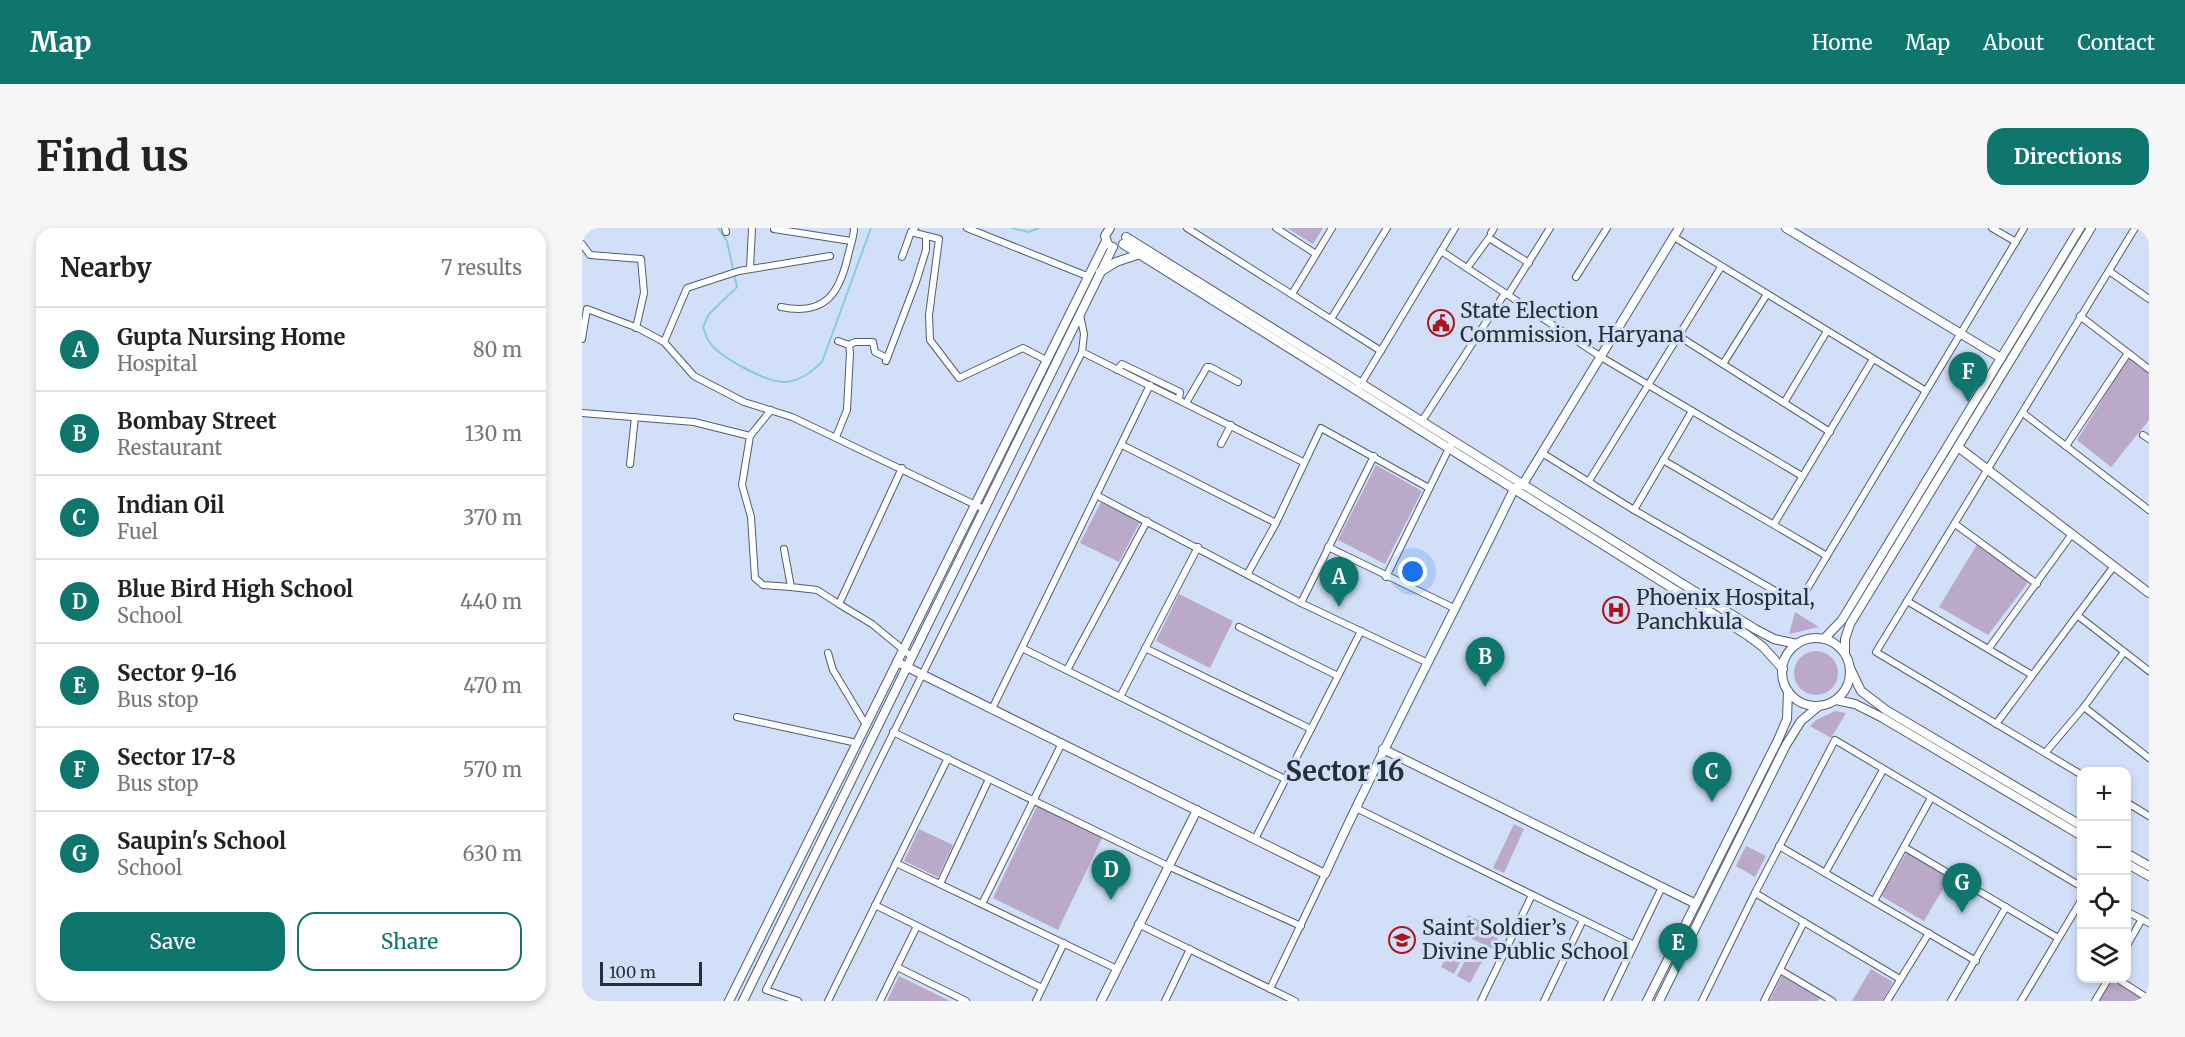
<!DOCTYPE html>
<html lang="en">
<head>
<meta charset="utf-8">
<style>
	:root { --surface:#fff; --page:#f6f6f6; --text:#222; --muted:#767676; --line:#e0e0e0; --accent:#0f766e }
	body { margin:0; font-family:Merriweather,serif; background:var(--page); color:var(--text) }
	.controls { position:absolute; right:18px; bottom:18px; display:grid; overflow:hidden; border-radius:12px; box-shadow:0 3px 9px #0003 }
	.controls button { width:54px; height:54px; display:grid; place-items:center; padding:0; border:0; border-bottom:2px solid var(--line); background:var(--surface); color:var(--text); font:30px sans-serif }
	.scale { position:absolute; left:18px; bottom:15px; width:102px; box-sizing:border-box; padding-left:6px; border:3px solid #292f38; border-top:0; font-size:16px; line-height:21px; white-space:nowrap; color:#292f38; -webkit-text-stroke:4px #d1e0f8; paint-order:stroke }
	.you { position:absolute; left:831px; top:344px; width:21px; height:21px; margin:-15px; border:4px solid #fff; border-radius:50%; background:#1a73e8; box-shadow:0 0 0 9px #1a73e833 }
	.badge { display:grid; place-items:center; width:39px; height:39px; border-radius:50%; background:var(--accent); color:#fff; font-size:20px; font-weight:700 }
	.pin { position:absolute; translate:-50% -50px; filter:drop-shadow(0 2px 3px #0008) }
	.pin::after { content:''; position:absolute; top:32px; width:21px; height:18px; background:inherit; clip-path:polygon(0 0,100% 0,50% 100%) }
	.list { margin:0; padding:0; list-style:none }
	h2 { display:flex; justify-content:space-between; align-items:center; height:78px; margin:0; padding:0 24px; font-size:26px }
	h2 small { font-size:20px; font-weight:400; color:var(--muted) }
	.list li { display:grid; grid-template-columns:39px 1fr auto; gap:18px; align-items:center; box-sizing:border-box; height:84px; padding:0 24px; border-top:2px solid var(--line) }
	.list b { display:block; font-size:22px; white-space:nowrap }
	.list p { margin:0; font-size:20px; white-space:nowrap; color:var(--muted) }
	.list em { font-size:20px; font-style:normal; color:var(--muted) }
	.actions { display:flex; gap:12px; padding:18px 24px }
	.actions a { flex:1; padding:14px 0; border:2px solid var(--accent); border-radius:18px; text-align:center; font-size:21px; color:var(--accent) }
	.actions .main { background:var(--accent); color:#fff }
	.icon { flex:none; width:33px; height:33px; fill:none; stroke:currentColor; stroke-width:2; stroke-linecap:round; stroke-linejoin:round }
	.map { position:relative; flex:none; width:1567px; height:773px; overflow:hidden; border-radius:18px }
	header { display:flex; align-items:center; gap:36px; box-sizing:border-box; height:84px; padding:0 30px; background:var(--accent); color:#fff }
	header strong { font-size:28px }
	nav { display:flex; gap:33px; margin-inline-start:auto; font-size:21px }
	.intro { display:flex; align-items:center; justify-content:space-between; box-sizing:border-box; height:144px; padding:0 36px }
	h1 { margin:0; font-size:42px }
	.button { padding:15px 27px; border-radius:18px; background:var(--accent); color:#fff; font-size:21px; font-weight:700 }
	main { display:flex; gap:36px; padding:0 36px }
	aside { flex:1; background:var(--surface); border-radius:18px; box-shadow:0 3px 9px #0003 }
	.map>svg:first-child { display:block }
</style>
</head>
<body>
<header>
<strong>Map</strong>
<nav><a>Home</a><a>Map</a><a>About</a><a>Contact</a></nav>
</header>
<div class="intro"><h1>Find us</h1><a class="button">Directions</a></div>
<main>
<aside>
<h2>Nearby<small>7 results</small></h2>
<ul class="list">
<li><span class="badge">A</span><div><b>Gupta Nursing Home</b><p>Hospital</p></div><em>80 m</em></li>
<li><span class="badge">B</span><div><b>Bombay Street</b><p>Restaurant</p></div><em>130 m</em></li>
<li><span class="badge">C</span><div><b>Indian Oil</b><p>Fuel</p></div><em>370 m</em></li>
<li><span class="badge">D</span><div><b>Blue Bird High School</b><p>School</p></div><em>440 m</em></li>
<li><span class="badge">E</span><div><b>Sector 9-16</b><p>Bus stop</p></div><em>470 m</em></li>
<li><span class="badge">F</span><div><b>Sector 17-8</b><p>Bus stop</p></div><em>570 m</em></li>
<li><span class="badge">G</span><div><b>Saupin's School</b><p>School</p></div><em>630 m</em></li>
</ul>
<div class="actions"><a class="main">Save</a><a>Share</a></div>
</aside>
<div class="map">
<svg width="1567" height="773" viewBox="0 0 1567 773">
	<rect width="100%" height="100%" fill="#d1e0f8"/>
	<g fill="#bba9c9">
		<polygon points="705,0 741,0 731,16"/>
		<polygon points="1547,129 1567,144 1567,192 1529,239 1495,212"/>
		<polygon points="794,237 840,263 803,336 756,312"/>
		<polygon points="519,274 558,294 537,334 498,315"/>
		<polygon points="1396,315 1447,353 1406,407 1357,379"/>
		<polygon points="597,366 651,393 628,440 574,413"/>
		<polygon points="1213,384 1237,399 1207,406"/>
		<circle cx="1234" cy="445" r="22"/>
		<polygon points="1253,483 1264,485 1249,510 1228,498 1234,492"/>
		<polygon points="456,576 521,608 476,702 411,670"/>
		<polygon points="932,596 942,601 922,645 911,640"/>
		<polygon points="337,601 371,617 356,649 322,633"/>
		<polygon points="1164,618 1184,628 1173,649 1154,638"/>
		<polygon points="1325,624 1368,649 1342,693 1299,668"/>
		<polygon points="886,687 919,703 911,721 878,705"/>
		<polygon points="873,713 886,720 872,746 859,739"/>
		<polygon points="889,721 903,728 888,755 875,748"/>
		<polygon points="1289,741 1311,754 1300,773 1270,773"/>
		<polygon points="317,748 368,773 305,773"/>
		<polygon points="1200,748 1238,770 1236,773 1187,773"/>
		<polygon points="1530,750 1567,771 1567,773 1517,773"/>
	</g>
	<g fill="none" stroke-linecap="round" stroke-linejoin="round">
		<g stroke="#88ceda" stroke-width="2">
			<path d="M136 0 145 13 155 59 127 86 121 99C123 103 124 109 126 112 136 129 185 155 204 154 220 152 229 144 240 134L289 0"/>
			<polyline points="430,0 446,4 457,0"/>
		</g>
		<defs>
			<g id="minor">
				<polyline points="143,0 144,4"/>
				<polyline points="385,0 505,48"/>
				<polyline points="605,0 799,123"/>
				<polyline points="694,0 734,26"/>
				<polyline points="1410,0 1434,14"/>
				<polyline points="192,1 269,13"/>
				<polyline points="329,4 357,11 347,87 348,112 377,150 441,120 464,132"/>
				<polyline points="909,5 912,0"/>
				<polyline points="1092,9 1344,163"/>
				<polyline points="0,16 8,27 59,31 62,65 54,100"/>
				<polyline points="859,23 926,67 968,0"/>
				<polyline points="320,29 329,4 333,0"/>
				<polyline points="168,40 170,0"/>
				<polyline points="885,40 907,10 947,35"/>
				<polyline points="1527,43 1567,71"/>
				<polyline points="994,49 1025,0"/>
				<polyline points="710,66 750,0"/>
				<polyline points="926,67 1019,129 1220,248"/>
				<path d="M199 79C242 88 257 67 266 28 268 19 272 9 272 0"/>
				<polyline points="1498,88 1567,141"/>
				<polyline points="749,91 805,0"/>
				<polyline points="1095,107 1248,204"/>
				<polyline points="0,111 5,81 56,100 82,114 112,148 162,174 210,189 402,281"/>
				<polyline points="82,114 105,60 157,43 248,28"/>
				<polyline points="267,117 273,114 291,114 293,124 305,130"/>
				<polyline points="500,124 721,234"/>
				<polyline points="304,133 334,54 344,22 344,8"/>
				<polyline points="1141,136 1185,66"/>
				<polyline points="535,142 540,136 598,164 597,171"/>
				<polyline points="777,159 873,0"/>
				<polyline points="604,175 625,139 628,139 656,154"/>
				<polyline points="1202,175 1245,103"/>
				<polyline points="0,185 112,194 168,208 189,182"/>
				<polyline points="1441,185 1567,282"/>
				<polyline points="840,193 923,65"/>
				<polyline points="1561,207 1567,211"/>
				<polyline points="168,208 160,257 169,289 173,350 181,357 209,359"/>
				<polyline points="254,209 265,182 268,125 267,117 256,113"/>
				<polyline points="639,216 649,197"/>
				<polyline points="540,217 694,295"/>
				<polyline points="1484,218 1546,125"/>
				<polyline points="960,225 1052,282 1216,376 1442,0"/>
				<polyline points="1081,232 1245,328"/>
				<polyline points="48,236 53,189"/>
				<polyline points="320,240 257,376 290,396 330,429"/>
				<polyline points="1007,253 1139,39"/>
				<polyline points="514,267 719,375 846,435"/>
				<polyline points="1052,282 1110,183"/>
				<polyline points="1192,296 1291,131"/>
				<polyline points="1373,296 1455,356"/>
				<polyline points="746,319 874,381"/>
				<polyline points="202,321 209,359 235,362 257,376"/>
				<polyline points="666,345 694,295 739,200 847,260"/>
				<polyline points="804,349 871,212"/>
				<polyline points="1325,373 1450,447"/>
				<polyline points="719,375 792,228"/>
				<polyline points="1495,387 1567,443"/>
				<polyline points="657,399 754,447"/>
				<polyline points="440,420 703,551"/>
				<polyline points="563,420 729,501"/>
				<polyline points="1407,420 1490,306"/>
				<polyline points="246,425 251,442 284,497"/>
				<polyline points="485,442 565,293"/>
				<polyline points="538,469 616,319"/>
				<polyline points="1502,479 1567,530"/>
				<polyline points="410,481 568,157"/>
				<polyline points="155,489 275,515"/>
				<polyline points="1414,496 1532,338"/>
				<polyline points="311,504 586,638 719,698"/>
				<polyline points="1463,525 1502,479 1542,424"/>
				<polyline points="1500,547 1294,424 1553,0"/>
				<polyline points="1544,574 1567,588"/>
				<polyline points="774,580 1052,717"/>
				<polyline points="673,611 779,403"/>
				<polyline points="1197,618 1394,733"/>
				<polyline points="1322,619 1476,710"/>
				<polyline points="314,635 535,741"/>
				<polyline points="1243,645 1301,542"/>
				<polyline points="358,656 407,551"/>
				<polyline points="1173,665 1318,751"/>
				<polyline points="1292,673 1349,570"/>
				<polyline points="400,676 480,515"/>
				<polyline points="293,677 460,760"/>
				<polyline points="1544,683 1567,695"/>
				<polyline points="556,696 713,773"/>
				<polyline points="1544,719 1560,691"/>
				<polyline points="315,739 384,773"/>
				<polyline points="1198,742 1250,773"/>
				<polyline points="1534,750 1567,771"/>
				<polyline points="688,761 743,646"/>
				<polyline points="216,773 184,762 500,124 502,106 498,87"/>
				<polyline points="246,773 366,530"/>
				<polyline points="298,773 335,698"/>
				<polyline points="454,773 482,715"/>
				<polyline points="583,773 608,721"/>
				<polyline points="899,773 950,667"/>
				<polyline points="962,773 1001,692"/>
				<polyline points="1025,773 1080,659"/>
				<polyline points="1120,773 1173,665 1253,512 1500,659"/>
				<polyline points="1182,773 1222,694"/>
				<polyline points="1305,773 1347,705"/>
				<polyline points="1369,773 1424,679"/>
				<polyline points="1439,773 1500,671"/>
				<polyline points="1513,773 1527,750"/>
			</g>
			<g id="tertiary">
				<polyline points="1204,0 1419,130"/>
				<polyline points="544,9 1173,401 1192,411 1215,416"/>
				<polyline points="526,16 523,8 528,0"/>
				<polyline points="541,16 1165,407 1181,419 1201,441"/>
				<polyline points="518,44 534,34 558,26"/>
				<polyline points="1376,219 1567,365"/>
				<circle cx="1234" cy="444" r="34"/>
				<polyline points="1242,411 1260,392 1498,0"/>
				<polyline points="1263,426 1263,411 1268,396 1509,0"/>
				<path d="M315 434 743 646C802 516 870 390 932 261L941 256 1097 0"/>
				<polyline points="1268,440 1279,463 1304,482 1500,598"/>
				<polyline points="1254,472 1273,476 1299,489 1500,608"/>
				<polyline points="801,521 1114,676"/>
				<polyline points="1544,625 1567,638"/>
				<polyline points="1544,635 1567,648"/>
				<polyline points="147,773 524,13"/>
				<polyline points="161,773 531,19"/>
				<polyline points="519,773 615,582"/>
				<polyline points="1065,773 1196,512 1205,491 1206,463"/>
				<polyline points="1077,773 1204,517 1219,493 1237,478"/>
			</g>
		</defs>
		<use href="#minor" stroke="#515d72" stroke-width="8"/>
		<use href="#tertiary" stroke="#515d72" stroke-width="10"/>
		<use href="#minor" stroke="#fff" stroke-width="6"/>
		<use href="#tertiary" stroke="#fff" stroke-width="8"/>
	</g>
	<defs>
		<symbol id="civic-ring" viewBox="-11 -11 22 22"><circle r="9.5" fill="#d1e0f8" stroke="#aa161c" stroke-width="1.5"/><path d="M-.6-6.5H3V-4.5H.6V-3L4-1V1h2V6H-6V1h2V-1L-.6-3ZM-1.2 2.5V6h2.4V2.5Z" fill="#aa161c"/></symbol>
		<symbol id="hospital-ring" viewBox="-11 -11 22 22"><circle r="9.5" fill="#d1e0f8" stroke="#aa161c" stroke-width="1.5"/><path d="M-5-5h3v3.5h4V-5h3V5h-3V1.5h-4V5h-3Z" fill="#aa161c"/></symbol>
		<symbol id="school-ring" viewBox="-11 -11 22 22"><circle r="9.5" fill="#d1e0f8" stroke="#aa161c" stroke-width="1.5"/><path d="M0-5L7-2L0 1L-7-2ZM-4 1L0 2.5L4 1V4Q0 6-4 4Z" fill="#aa161c"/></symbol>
	</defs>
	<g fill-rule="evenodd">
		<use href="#civic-ring" x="844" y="80" width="30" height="30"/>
		<use href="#hospital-ring" x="1019" y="367" width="30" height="30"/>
		<use href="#school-ring" x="805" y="697" width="30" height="30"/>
	</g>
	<g text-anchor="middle" stroke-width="6" stroke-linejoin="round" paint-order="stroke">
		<g font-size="21" fill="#292f38" stroke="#d1e0f8" text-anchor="start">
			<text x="878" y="90">State Election<tspan x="878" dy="24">Commission, Haryana</tspan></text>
			<text x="1054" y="377">Phoenix Hospital,<tspan x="1054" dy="24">Panchkula</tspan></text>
			<text x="840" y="707">Saint Soldier’s<tspan x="840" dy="24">Divine Public School</tspan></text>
		</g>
		<g font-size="27" font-weight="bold" fill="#292f38" stroke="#d1e0f8">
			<text x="763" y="553">Sector 16</text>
		</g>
	</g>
</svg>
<div class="controls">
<button>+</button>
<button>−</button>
<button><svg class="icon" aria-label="locate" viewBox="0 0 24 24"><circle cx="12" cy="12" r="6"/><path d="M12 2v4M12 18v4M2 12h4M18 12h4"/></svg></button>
<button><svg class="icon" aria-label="layers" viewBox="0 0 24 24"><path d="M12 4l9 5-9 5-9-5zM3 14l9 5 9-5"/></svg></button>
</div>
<div class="scale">100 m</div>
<div class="you"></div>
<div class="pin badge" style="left:757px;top:379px">A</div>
<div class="pin badge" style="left:903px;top:459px">B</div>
<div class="pin badge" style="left:1130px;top:574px">C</div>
<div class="pin badge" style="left:529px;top:672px">D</div>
<div class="pin badge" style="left:1096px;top:745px">E</div>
<div class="pin badge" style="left:1386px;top:174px">F</div>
<div class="pin badge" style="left:1380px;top:685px">G</div>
</div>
</main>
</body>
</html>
